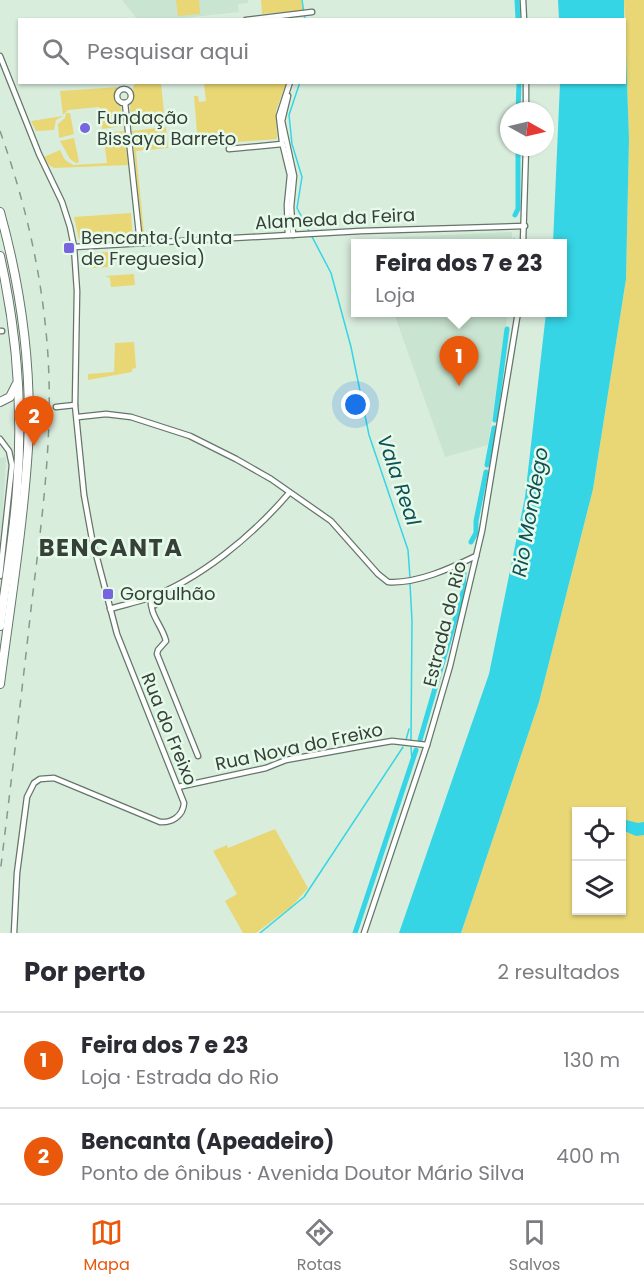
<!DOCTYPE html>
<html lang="pt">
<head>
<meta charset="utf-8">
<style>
	:root { --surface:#fff; --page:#f2f2f3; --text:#2b2b33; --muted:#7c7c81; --line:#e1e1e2; --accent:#ea580c }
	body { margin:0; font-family:Poppins,sans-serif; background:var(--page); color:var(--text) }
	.controls { position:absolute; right:18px; bottom:18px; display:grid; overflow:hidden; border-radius:0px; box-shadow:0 2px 4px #0004 }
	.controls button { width:54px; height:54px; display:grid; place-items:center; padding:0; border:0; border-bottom:2px solid var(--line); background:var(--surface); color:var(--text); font:30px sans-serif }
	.compass { position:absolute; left:500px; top:102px; width:54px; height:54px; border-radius:50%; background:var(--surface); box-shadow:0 2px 4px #0004; rotate:98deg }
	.you { position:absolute; left:356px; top:405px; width:21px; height:21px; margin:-15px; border:4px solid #fff; border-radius:50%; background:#1a73e8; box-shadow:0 0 0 9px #1a73e833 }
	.badge { display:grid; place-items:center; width:39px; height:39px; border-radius:50%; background:var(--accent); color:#fff; font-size:20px; font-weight:700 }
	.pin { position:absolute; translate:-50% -50px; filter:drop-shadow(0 2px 3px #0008) }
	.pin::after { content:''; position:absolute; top:32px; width:21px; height:18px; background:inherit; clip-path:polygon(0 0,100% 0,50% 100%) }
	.popup { position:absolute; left:351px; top:239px; width:216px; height:78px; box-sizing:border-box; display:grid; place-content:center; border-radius:0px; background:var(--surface); filter:drop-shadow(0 2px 4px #0005); font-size:20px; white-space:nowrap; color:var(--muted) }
	.popup b { font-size:22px; color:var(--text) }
	.popup::after { content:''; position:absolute; left:50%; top:100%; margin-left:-12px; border:12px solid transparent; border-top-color:var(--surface) }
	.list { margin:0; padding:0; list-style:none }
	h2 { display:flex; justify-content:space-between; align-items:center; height:78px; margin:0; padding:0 24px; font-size:26px }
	h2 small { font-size:20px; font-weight:400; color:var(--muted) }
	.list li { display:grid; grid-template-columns:39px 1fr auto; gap:18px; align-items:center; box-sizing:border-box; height:96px; padding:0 24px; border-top:2px solid var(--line) }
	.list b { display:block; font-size:22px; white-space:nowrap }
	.list p { margin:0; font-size:20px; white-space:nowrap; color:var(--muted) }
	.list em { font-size:20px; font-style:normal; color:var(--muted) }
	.icon { flex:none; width:33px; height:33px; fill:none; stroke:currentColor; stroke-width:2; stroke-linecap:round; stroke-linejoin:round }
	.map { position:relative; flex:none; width:644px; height:933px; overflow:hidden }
	.search { position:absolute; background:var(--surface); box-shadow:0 2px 4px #0004; left:18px; right:18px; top:18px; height:66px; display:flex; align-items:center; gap:15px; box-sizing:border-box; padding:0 21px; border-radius:0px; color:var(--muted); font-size:22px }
	.sheet { height:270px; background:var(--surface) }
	nav { display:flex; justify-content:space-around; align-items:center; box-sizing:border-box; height:84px; border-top:2px solid var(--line); background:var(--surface); font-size:16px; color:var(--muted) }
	nav a { display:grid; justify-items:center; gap:3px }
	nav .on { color:var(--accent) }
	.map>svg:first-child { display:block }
</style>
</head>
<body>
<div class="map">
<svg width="644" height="933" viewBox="0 0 644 933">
	<rect width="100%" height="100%" fill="#d9eddd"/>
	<g fill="#c9e4d0">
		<polygon points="122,0 248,0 248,3 238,4 239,12 174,19 138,20"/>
		<polygon points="512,232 512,243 380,243 380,238"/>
		<polygon points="394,313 508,313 488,445 445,457"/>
		<polygon points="6,457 2,525 0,540 0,458"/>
	</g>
	<g fill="#e9d674" fill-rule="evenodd">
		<polygon points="176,0 199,0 200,14 178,16"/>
		<polygon points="261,0 301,0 303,10 262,14"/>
		<path d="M624 0H644V933H461L539 702 593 489 626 279 629 139ZM576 812H622V910H576Z"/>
		<polygon points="136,82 161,83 165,123 132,127 130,105 134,99 133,87"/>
		<polygon points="204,83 286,83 276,111 277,139 198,145 194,96 198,96 199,102 206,101"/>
		<path d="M120 87C115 91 114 97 117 103L121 105 123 126 102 129 99 107 68 110 63 115 60 91Z"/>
		<polygon points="66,113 70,113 74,134 59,138 58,124 65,118"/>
		<polygon points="63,116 56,120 54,130 36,131 31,121"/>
		<polygon points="166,127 168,148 136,151 144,233 142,232 132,131"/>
		<polygon points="124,131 128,165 54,168 49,165 44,157 60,150 65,160 73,165 107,163 103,133"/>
		<polygon points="74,138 79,162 76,163 70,159 60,141"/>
		<polygon points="131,213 133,239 84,241 79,239 74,217"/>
		<polygon points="108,252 108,267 92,268 91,253"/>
		<polygon points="134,274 135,285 111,287 110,278 105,276"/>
		<polygon points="134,342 136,368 132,369 132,372 88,380 88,374 114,372 115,343"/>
		<polygon points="275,829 308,888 292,906 256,933 243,933 225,901 237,894 213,851 227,845 228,848"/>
	</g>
	<g fill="#35d5e6">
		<polygon points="558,0 624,0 624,19 559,19"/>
		<polygon points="625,26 629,139 626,279 593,489 539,702 461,933 399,933 489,674 525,497 546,313 562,312 562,243 553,243 560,83 624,82"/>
		<polygon points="622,819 638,823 644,822 644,835 636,836 622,830"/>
	</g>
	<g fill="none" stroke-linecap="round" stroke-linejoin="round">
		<g stroke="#35d5e6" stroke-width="1.5">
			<polyline points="302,0 305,20"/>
			<polyline points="300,82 289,115 292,144 302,177 297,208 331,273 351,347 369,435 408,550 410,578"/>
			<polyline points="410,584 412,621 411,740"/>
			<polyline points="406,740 409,729"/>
			<polyline points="411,746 412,762"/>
			<polyline points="260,933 304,897 403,747"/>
		</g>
		<g stroke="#35d5e6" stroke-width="5">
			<polyline points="517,0 518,20"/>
			<polyline points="518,111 519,84"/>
			<polyline points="515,215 518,209 518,147"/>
			<polyline points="514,243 514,241"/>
			<polyline points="495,420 507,329"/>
			<polyline points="487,465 494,428"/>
			<polyline points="471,542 476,533 476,521 486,472"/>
			<polyline points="420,740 463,592 464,573"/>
			<polyline points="355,933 416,750"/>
		</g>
		<defs>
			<g id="minor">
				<polyline points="523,0 524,20"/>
				<polyline points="246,20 312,12"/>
				<path d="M0 56 39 154 62 202 70 227 74 247 77 291 75 405 84 495 92 539 117 634 184 803C183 816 172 823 160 822L54 778 40 779 34 783 27 797 17 873 14 933"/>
				<circle cx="124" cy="96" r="7"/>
				<polyline points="288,96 282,121 294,176 291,207 293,235"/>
				<polyline points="125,103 140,243"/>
				<polyline points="526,111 526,82"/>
				<polyline points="229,149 282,144"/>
				<polyline points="288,235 287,205 290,175 282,142 279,116 290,82"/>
				<polyline points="523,243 526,147"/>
				<polyline points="74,247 361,231 525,226"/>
				<polyline points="0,331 2,331"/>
				<polyline points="56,407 75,405"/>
				<path d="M78 417 106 414 131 417 190 436 236 459 271 479 331 521 378 574 388 582C417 584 451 568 476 556"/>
				<polyline points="0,439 9,451 12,465 0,576"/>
				<path d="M155 605 151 597C149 615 162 625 166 641L158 650 157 654 198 756"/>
				<path d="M110 609C122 605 134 603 146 599 200 580 253 535 289 493"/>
				<polyline points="178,787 266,768 286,760 363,746 392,741 427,745"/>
				<polyline points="364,933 427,745 450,666 482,531 518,312"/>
			</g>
			<g id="trunk">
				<path d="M0 212C21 288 32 369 28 448 23 527 10 606 0 684"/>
				<path d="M0 256C17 332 23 411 17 489 14 534 6 580 0 626"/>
				<polyline points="0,402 10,397 16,385"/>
			</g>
		</defs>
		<use href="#minor" stroke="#647668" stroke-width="7"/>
		<use href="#trunk" stroke="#647668" stroke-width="10"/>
		<use href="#minor" stroke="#fff" stroke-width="4.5"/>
		<use href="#trunk" stroke="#fff" stroke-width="8"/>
		<path stroke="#89978c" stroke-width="1.5" stroke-dasharray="8 8" stroke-linecap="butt" d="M0 131C26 204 43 278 48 356 53 438 42 519 32 600 22 691 11 783 0 874"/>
	</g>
	<g fill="#7764df" stroke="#e6faea" stroke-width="2">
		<circle cx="85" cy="128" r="6"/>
		<rect x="63" y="242" width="12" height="12" rx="3"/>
		<rect x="102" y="588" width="12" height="12" rx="3"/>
	</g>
	<g text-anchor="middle" stroke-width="5" stroke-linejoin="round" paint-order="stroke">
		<g font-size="18" fill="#373f39" stroke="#e6faea" text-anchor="start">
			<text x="97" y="124">Fundação<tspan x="97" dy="21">Bissaya Barreto</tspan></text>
			<text x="81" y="244">Bencanta (Junta<tspan x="81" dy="21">de Freguesia)</tspan></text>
			<text x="120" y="600">Gorgulhão</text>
		</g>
		<g font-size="18" fill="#373f39" stroke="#e6faea">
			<text transform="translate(335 219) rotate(-3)" y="6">Alameda da Feira</text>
			<text transform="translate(445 624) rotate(-76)" y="6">Estrada do Rio</text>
			<text transform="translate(169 729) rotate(68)" y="6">Rua do Freixo</text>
			<text transform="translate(299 747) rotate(-12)" y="6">Rua Nova do Freixo</text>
		</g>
		<g font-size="20" font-style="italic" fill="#0d5057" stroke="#e6faea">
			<text transform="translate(399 480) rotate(71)" y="7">Vala Real</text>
			<text transform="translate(530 512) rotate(-80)" y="7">Rio Mondego</text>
		</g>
		<g font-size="24" font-weight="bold" letter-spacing="1.5" fill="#373f39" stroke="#e6faea">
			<text x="111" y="556">BENCANTA</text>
		</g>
	</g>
</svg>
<div class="controls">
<button><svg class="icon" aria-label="locate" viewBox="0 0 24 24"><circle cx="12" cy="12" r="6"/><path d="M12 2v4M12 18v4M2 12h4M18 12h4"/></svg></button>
<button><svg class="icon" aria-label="layers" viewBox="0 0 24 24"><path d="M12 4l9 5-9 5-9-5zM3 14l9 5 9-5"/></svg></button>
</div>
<svg class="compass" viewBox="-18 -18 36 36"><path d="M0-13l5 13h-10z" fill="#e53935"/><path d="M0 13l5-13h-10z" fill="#7c7c81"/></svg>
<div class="you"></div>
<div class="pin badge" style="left:459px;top:386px">1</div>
<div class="popup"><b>Feira dos 7 e 23</b>Loja</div>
<div class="pin badge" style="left:34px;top:446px">2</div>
<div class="search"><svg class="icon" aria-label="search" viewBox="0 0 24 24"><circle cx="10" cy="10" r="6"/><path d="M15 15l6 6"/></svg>Pesquisar aqui</div>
</div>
<section class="sheet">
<h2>Por perto<small>2 resultados</small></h2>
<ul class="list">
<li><span class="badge">1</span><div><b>Feira dos 7 e 23</b><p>Loja · Estrada do Rio</p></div><em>130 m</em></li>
<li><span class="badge">2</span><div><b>Bencanta (Apeadeiro)</b><p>Ponto de ônibus · Avenida Doutor Mário Silva</p></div><em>400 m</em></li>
</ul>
</section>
<nav>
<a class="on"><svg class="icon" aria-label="map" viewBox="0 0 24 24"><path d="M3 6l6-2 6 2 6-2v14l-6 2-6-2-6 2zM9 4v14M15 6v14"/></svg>Mapa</a>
<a><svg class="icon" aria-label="directions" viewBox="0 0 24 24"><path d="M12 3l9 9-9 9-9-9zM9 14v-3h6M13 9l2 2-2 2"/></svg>Rotas</a>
<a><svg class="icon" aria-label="saved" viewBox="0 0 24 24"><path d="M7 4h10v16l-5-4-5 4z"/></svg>Salvos</a>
</nav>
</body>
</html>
